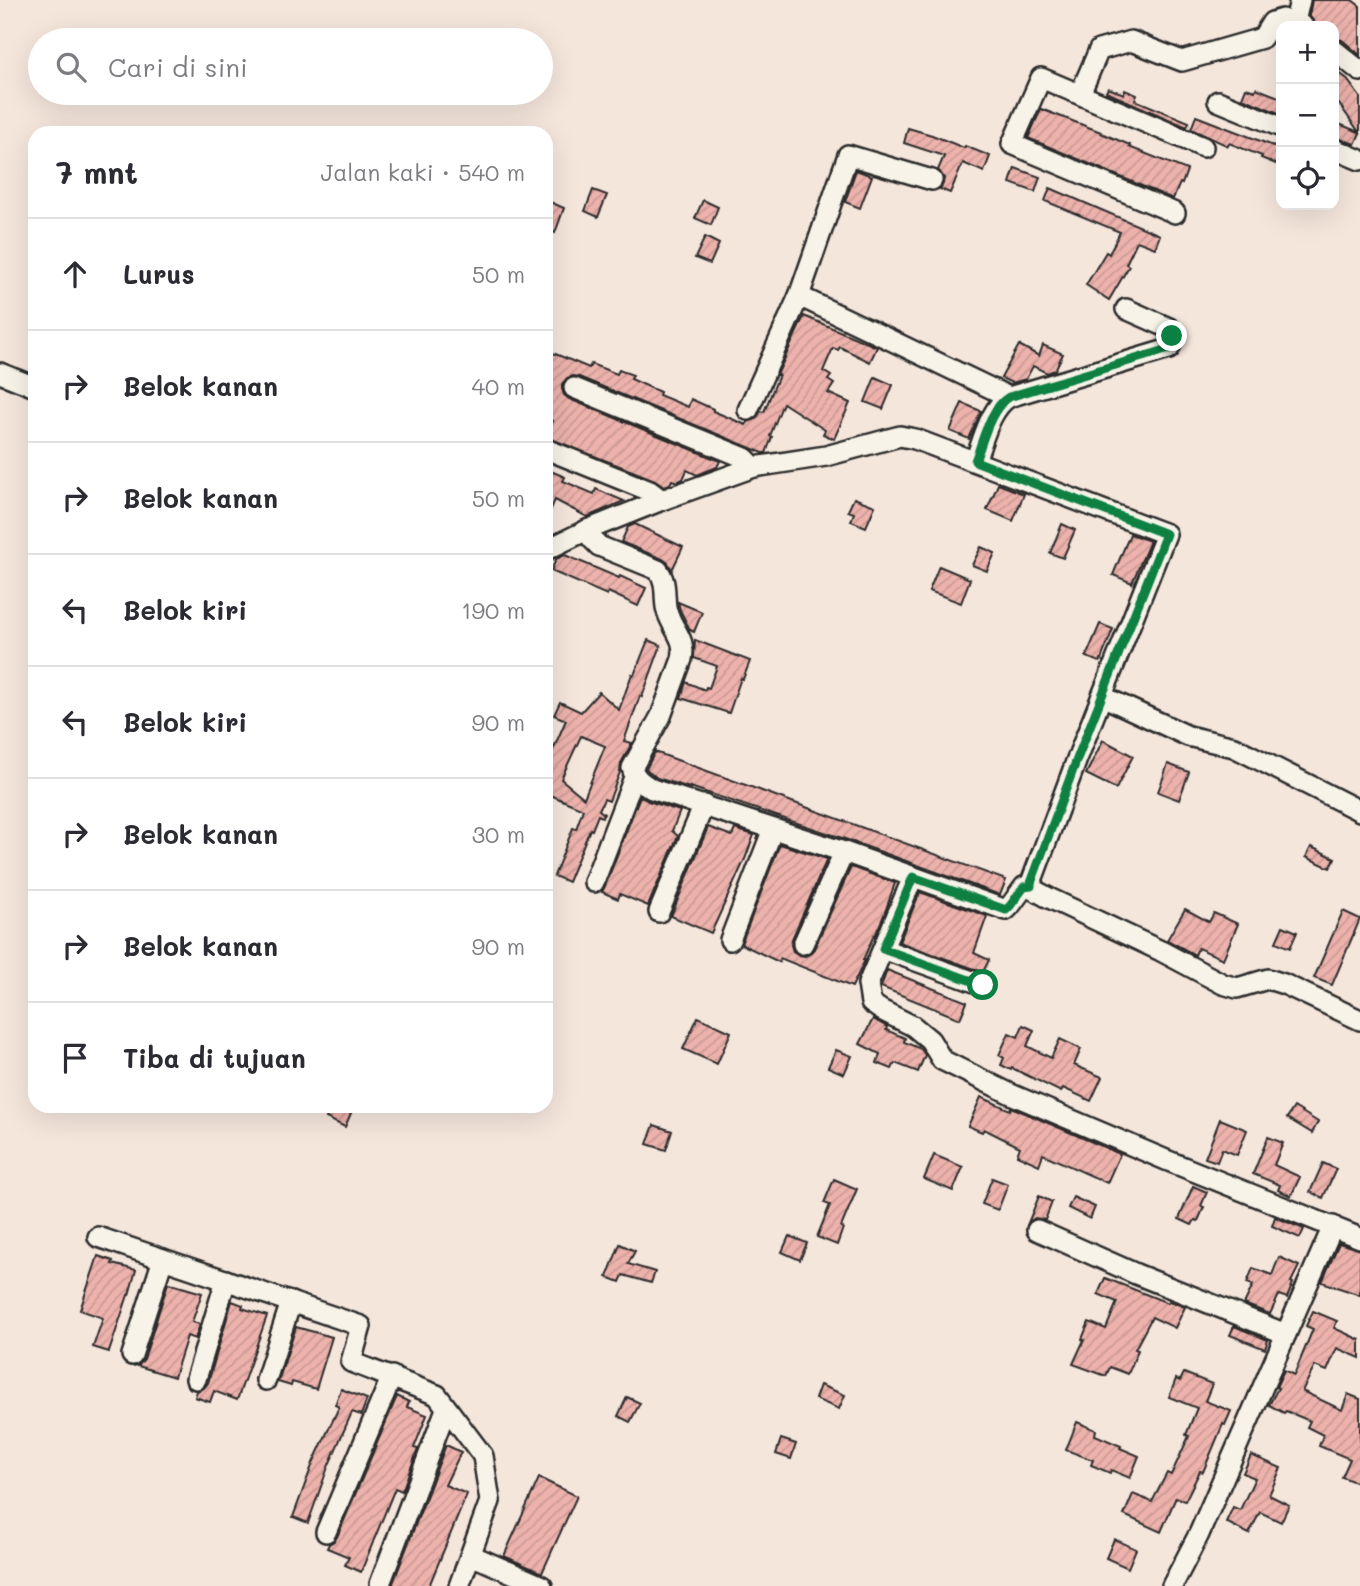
<!DOCTYPE html>
<html lang="id">
<head>
<meta charset="utf-8">
<style>
	:root { --surface:#fff; --page:#f2f2f3; --text:#2b2b33; --muted:#7c7c81; --line:#e1e1e2 }
	body { margin:0; font-family:Mali,sans-serif; background:var(--page); color:var(--text) }
	.controls { position:absolute; right:21px; top:21px; display:grid; overflow:hidden; border-radius:14px; box-shadow:0 7px 28px #0002 }
	.controls button { width:63px; height:63px; display:grid; place-items:center; padding:0; border:0; border-bottom:2px solid var(--line); background:var(--surface); color:var(--text); font:35px sans-serif }
	.stop { position:absolute; width:21px; height:21px; margin:-16px; border:5px solid #0b8043; border-radius:50%; background:#fff }
	.stop.end { background:#0b8043; border-color:#fff; box-shadow:0 2px 7px #0008 }
	.list { margin:0; padding:0; list-style:none }
	h2 { display:flex; justify-content:space-between; align-items:center; height:91px; margin:0; padding:0 28px; font-size:30px }
	h2 small { font-size:23px; font-weight:400; color:var(--muted) }
	.list li { display:grid; grid-template-columns:46px 1fr auto; gap:21px; align-items:center; box-sizing:border-box; height:112px; padding:0 28px; border-top:2px solid var(--line) }
	.list b { display:block; font-size:26px; white-space:nowrap }
	.list em { font-size:23px; font-style:normal; color:var(--muted) }
	.icon { flex:none; width:38px; height:38px; fill:none; stroke:currentColor; stroke-width:2; stroke-linecap:round; stroke-linejoin:round }
	.map { position:relative; flex:none; width:1360px; height:1586px; overflow:hidden }
	.search { position:absolute; background:var(--surface); box-shadow:0 7px 28px #0002; left:28px; top:28px; width:525px; height:77px; display:flex; align-items:center; gap:18px; box-sizing:border-box; padding:0 24px; border-radius:38px; color:var(--muted); font-size:26px }
	.panel { position:absolute; background:var(--surface); box-shadow:0 7px 28px #0002; left:28px; top:126px; width:525px; height:987px; border-radius:21px }
	.map>svg:first-child { display:block }
</style>
</head>
<body>
<div class="map">
<svg width="1360" height="1586" viewBox="0 0 1360 1586">
	<defs>
		<pattern id="building-hatch" width="6" height="6" patternUnits="userSpaceOnUse" patternTransform="scale(1.75)"><rect width="6" height="6" fill="#edb2ac"/><path d="M-1 1l2-2M0 6l6-6M5 7l2-2" fill="none" stroke="#cb9994"/></pattern>
	</defs>
	<rect width="100%" height="100%" fill="#f5e6dc"/>
	<filter id="ink" filterUnits="userSpaceOnUse"><feTurbulence type="fractalNoise" baseFrequency=".0143" numOctaves="2"/><feDisplacementMap in="SourceGraphic" scale="14" xChannelSelector="R" yChannelSelector="G"/><feConvolveMatrix kernelMatrix="1 2 1 2 8 2 1 2 1" color-interpolation-filters="sRGB"/></filter>
	<g filter="url(#ink)">
		<g fill="url(#building-hatch)" stroke="#2b2b2b" stroke-width="2" fill-rule="evenodd">
			<polygon points="1312,0 1352,0 1360,6 1360,55 1342,40 1334,38 1334,26 1319,26 1315,23 1309,16"/>
			<polygon points="1334,69 1346,78 1360,97 1360,133 1355,144 1334,137 1334,122 1359,132 1334,97"/>
			<polygon points="1108,88 1124,94 1125,90 1137,95 1135,100 1189,122 1187,127 1106,92"/>
			<polygon points="1246,88 1255,91 1256,88 1281,98 1281,114 1242,98"/>
			<polygon points="1041,109 1101,132 1101,133 1130,145 1129,147 1187,170 1182,184 1180,183 1173,199 1028,138"/>
			<polygon points="1196,116 1281,149 1281,166 1261,158 1262,156 1229,143 1228,146 1191,129"/>
			<polygon points="908,128 932,135 964,148 965,146 990,156 984,172 963,163 950,193 940,189 943,184 944,178 938,170 944,156 904,143"/>
			<polygon points="1015,168 1040,177 1035,192 1010,183"/>
			<polygon points="856,170 872,176 860,208 845,202"/>
			<polygon points="1050,188 1160,235 1155,248 1137,241 1126,264 1129,266 1109,300 1086,285 1106,252 1109,254 1120,232 1045,201"/>
			<polygon points="593,190 607,195 598,217 585,211"/>
			<polygon points="703,200 718,207 711,225 695,218"/>
			<polygon points="550,202 564,208 555,233 546,230 546,212"/>
			<polygon points="705,237 719,244 710,264 695,258"/>
			<polygon points="804,316 877,347 870,362 840,347 838,350 833,348 823,371 831,376 828,380 834,384 828,393 850,403 834,439 823,434 825,430 783,403 770,436 772,437 766,453 763,453 579,377 573,376 567,378 562,384 562,389 564,395 569,399 720,461 717,467 697,475 687,470 683,479 677,482 672,480 670,484 664,486 655,480 546,437 553,421 546,418 546,350 589,368 591,364 617,374 619,370 633,375 631,379 660,392 659,395 688,407 691,399 713,409 713,411 746,425 748,422 756,419 761,411 764,412 779,375 777,375"/>
			<polygon points="1019,345 1039,356 1043,345 1063,354 1055,370 1047,373 1033,366 1026,379 1012,383 1001,378"/>
			<polygon points="875,377 893,385 883,409 865,402"/>
			<polygon points="962,403 981,411 969,439 950,431"/>
			<polygon points="546,469 565,477 563,481 594,494 596,489 624,501 587,517 555,500 546,520"/>
			<polygon points="998,484 1024,494 1013,521 987,510"/>
			<polygon points="854,498 875,506 866,527 851,521 854,513 848,511"/>
			<polygon points="635,524 683,547 672,570 668,563 663,559 621,542 628,527"/>
			<polygon points="1062,524 1075,530 1063,558 1050,553"/>
			<polygon points="1130,534 1150,541 1132,583 1113,575"/>
			<polygon points="981,547 995,553 987,571 972,565"/>
			<polygon points="565,555 619,578 620,576 646,588 638,606 608,592 607,595 551,571 556,559"/>
			<polygon points="939,566 970,579 961,603 929,591"/>
			<polygon points="678,602 702,612 694,632 690,630 680,610"/>
			<polygon points="1100,624 1113,629 1100,662 1086,657"/>
			<path d="M648 640 661 645 642 697 640 696 624 741 632 743 621 763 620 772 609 801 604 799 599 810 604 814 602 817 598 815 592 830 590 829 568 882 554 876 573 828 576 829 583 809 546 793V766L566 720 554 715 560 702 581 712 599 692 619 710 632 674 634 675ZM581 736 605 746 584 798 561 779Z"/>
			<polygon points="695,640 750,661 743,679 741,678 729,713 681,698 686,682 705,690 706,687 709,688 717,666 694,658"/>
			<polygon points="1103,740 1133,756 1116,789 1086,774"/>
			<polygon points="655,752 1006,880 1000,895 848,840 690,787 690,788 657,778 646,769"/>
			<polygon points="1168,764 1189,772 1179,800 1158,792"/>
			<polygon points="640,796 648,801 680,811 672,831 678,836 648,906 620,894 618,899 602,892 605,886"/>
			<polygon points="708,827 732,836 735,829 754,835 745,859 711,933 671,916"/>
			<polygon points="780,844 827,859 792,939 791,945 793,951 799,955 805,956 810,954 814,949 851,867 895,883 884,915 875,936 874,935 863,960 865,960 852,987 780,958 779,962 741,944"/>
			<polygon points="1311,847 1335,858 1330,868 1306,857"/>
			<polygon points="920,892 987,916 974,953 989,960 983,972 899,942"/>
			<polygon points="1185,909 1209,922 1214,913 1238,924 1223,959 1198,948 1195,955 1167,940"/>
			<polygon points="1343,911 1360,919 1332,985 1314,978"/>
			<polygon points="1283,926 1297,932 1290,948 1276,942"/>
			<polygon points="887,970 967,1002 960,1019 881,987"/>
			<polygon points="698,1017 731,1032 717,1064 683,1049"/>
			<polygon points="873,1019 887,1027 886,1030 905,1038 904,1042 921,1049 925,1055 918,1072 895,1063 892,1069 877,1063 880,1054 860,1044"/>
			<polygon points="1023,1025 1034,1030 1027,1046 1051,1058 1060,1039 1081,1049 1074,1065 1102,1077 1091,1101 1063,1088 1061,1092 1012,1068 1011,1070 1001,1065 1004,1058 999,1055 1009,1033 1018,1037"/>
			<polygon points="836,1050 852,1056 844,1074 828,1067"/>
			<polygon points="981,1097 1010,1110 1011,1107 1120,1154 1107,1183 1043,1154 1039,1165 1017,1155 1020,1147 984,1129 982,1132 968,1126"/>
			<polygon points="331,1106 351,1113 345,1127 326,1118"/>
			<polygon points="1294,1107 1318,1122 1312,1133 1287,1118"/>
			<polygon points="1220,1119 1247,1130 1237,1155 1222,1149 1217,1162 1205,1158"/>
			<polygon points="654,1125 672,1131 666,1150 647,1144"/>
			<polygon points="1268,1137 1283,1143 1274,1165 1300,1177 1291,1196 1278,1190 1280,1185 1253,1174"/>
			<polygon points="934,1155 963,1167 953,1191 924,1179"/>
			<polygon points="1323,1163 1336,1169 1323,1198 1310,1192"/>
			<polygon points="992,1178 1008,1184 998,1210 982,1204"/>
			<polygon points="834,1179 857,1189 841,1227 843,1228 837,1245 817,1237 830,1205 824,1203"/>
			<polygon points="1193,1186 1207,1192 1201,1206 1204,1207 1198,1221 1195,1220 1192,1225 1179,1219"/>
			<polygon points="1039,1196 1052,1202 1045,1220 1035,1218 1028,1223"/>
			<polygon points="1073,1197 1095,1207 1090,1219 1068,1208"/>
			<polygon points="1275,1217 1304,1229 1300,1238 1272,1226"/>
			<polygon points="789,1236 807,1243 800,1260 782,1252"/>
			<polygon points="1339,1243 1360,1250 1360,1295 1322,1282"/>
			<polygon points="620,1244 635,1251 628,1264 655,1272 651,1283 623,1275 620,1282 607,1277"/>
			<polygon points="98,1256 113,1261 112,1264 136,1270 129,1295 128,1295 109,1352 93,1347 103,1318 80,1310"/>
			<polygon points="1279,1257 1299,1266 1291,1282 1293,1283 1287,1298 1279,1295 1270,1314 1244,1304 1253,1285 1247,1283 1253,1268 1272,1275"/>
			<polygon points="1105,1278 1168,1303 1169,1301 1185,1307 1175,1328 1152,1317 1135,1349 1138,1350 1128,1374 1110,1367 1106,1376 1073,1364 1084,1340 1082,1339 1089,1322 1106,1329 1117,1302 1098,1294"/>
			<polygon points="168,1283 202,1293 192,1322 200,1324 195,1339 187,1336 174,1377 138,1366 144,1359"/>
			<polygon points="232,1301 243,1305 242,1308 267,1316 237,1400 214,1391 210,1402 195,1397 197,1391 204,1388 208,1383"/>
			<polygon points="1313,1311 1337,1321 1334,1328 1360,1340 1360,1358 1337,1348 1327,1371 1315,1366 1302,1391 1342,1410 1348,1394 1360,1399 1360,1484 1342,1477 1350,1459 1319,1446 1323,1435 1307,1427 1310,1421 1286,1411 1284,1413 1269,1405 1278,1388 1276,1387 1284,1370 1294,1375 1313,1329 1306,1326"/>
			<polygon points="1234,1326 1268,1340 1265,1349 1230,1335"/>
			<polygon points="296,1327 332,1337 316,1389 292,1382 291,1386 278,1382"/>
			<polygon points="1184,1373 1212,1384 1205,1401 1231,1411 1225,1425 1223,1424 1203,1472 1200,1471 1185,1501 1176,1497 1161,1532 1124,1515 1133,1494 1152,1502 1167,1473 1171,1475 1189,1436 1186,1435 1197,1408 1169,1397 1176,1379 1180,1381"/>
			<polygon points="820,1385 845,1395 839,1409 815,1399"/>
			<polygon points="341,1389 367,1399 361,1415 352,1412 328,1467 308,1523 293,1517 313,1463 339,1407 335,1405"/>
			<polygon points="397,1396 409,1402 407,1407 427,1415 414,1448 418,1449 402,1491 395,1488 361,1572 345,1565 349,1557 327,1548 329,1544 334,1541 337,1537"/>
			<polygon points="627,1397 640,1403 630,1422 618,1416"/>
			<polygon points="1077,1422 1096,1430 1095,1435 1121,1446 1120,1448 1139,1456 1130,1478 1111,1470 1110,1473 1091,1465 1093,1460 1066,1450"/>
			<polygon points="781,1439 796,1444 791,1459 776,1454"/>
			<polygon points="446,1445 461,1452 445,1485 467,1494 429,1586 392,1586"/>
			<polygon points="1251,1455 1281,1468 1269,1495 1289,1505 1281,1522 1260,1512 1249,1534 1226,1522 1233,1507 1240,1510 1255,1478 1243,1473"/>
			<polygon points="539,1478 577,1496 542,1573 504,1556"/>
			<polygon points="1114,1539 1136,1549 1128,1568 1106,1558"/>
		</g>
		<g fill="none" stroke-linecap="round" stroke-linejoin="round">
			<defs>
				<g id="minor">
					<polyline points="1295,22 1300,0"/>
					<polyline points="1334,50 1360,71"/>
					<polyline points="1080,94 1099,50 1131,41 1182,61 1262,38 1272,22 1282,19 1303,26"/>
					<polyline points="1218,101 1281,127"/>
					<polyline points="1334,149 1360,160"/>
					<polyline points="1175,213 1012,144 1041,78 1203,147"/>
					<polyline points="799,296 1009,397"/>
					<polyline points="0,373 35,387"/>
					<polyline points="574,388 745,458 754,467"/>
					<polyline points="748,410 799,296 848,155 932,180"/>
					<polyline points="546,449 650,491 662,500"/>
					<path d="M975 461C983 441 990 408 1009 397L1169 349C1173 341 1172 337 1169 328L1126 309"/>
					<path d="M587 530 592 539 599 546 658 570C667 582 664 593 666 607 670 628 687 637 682 659L661 716 632 768C635 779 643 783 652 789L844 852 1006 910 1010 906 1024 887 1031 886"/>
					<path d="M546 550 587 530 662 500 754 467 826 456 900 436 915 439 1166 534 1077 759 1031 883C1031 890 1041 893 1047 897L1161 951 1223 984 1237 988 1268 979 1284 984 1360 1020"/>
					<polyline points="1102,696 1188,736 1234,747 1360,811"/>
					<polyline points="913,877 868,984 871,1003 881,1010 913,1026 930,1040 942,1060 1013,1095 1166,1160 1360,1238"/>
					<polyline points="594,882 635,775"/>
					<polyline points="659,912 704,805"/>
					<polyline points="730,940 773,829"/>
					<polyline points="803,944 844,852"/>
					<polyline points="883,949 983,985"/>
					<polyline points="1037,1230 1136,1274 1286,1334"/>
					<polyline points="98,1237 361,1326 351,1362 437,1395 483,1456 490,1501 459,1586"/>
					<polyline points="132,1355 163,1259"/>
					<polyline points="196,1379 226,1280"/>
					<polyline points="266,1380 291,1302"/>
					<polyline points="326,1532 392,1376"/>
					<polyline points="471,1555 542,1586"/>
					<polyline points="380,1584 446,1409"/>
					<polyline points="1172,1586 1199,1534 1333,1226"/>
				</g>
			</defs>
			<use href="#minor" stroke="#2b2b2b" stroke-width="24"/>
			<use href="#minor" stroke="#f7f3e8" stroke-width="19"/>
		</g>
	</g>
	<g fill="none" stroke-linecap="round" stroke-linejoin="round" filter="url(#ink)">
		<path stroke="#0b8043" stroke-width="9" d="M983 985 883 949 913 877 1006 910 1010 906 1024 887 1031 886V883L1077 759 1166 534 975 461C983 441 990 408 1009 397L1169 349 1172 343V336"/>
	</g>
</svg>
<div class="controls">
<button>+</button>
<button>−</button>
<button><svg class="icon" aria-label="locate" viewBox="0 0 24 24"><circle cx="12" cy="12" r="6"/><path d="M12 2v4M12 18v4M2 12h4M18 12h4"/></svg></button>
</div>
<div class="stop" style="left:983px;top:985px"></div>
<div class="stop end" style="left:1172px;top:336px"></div>
<div class="search"><svg class="icon" aria-label="search" viewBox="0 0 24 24"><circle cx="10" cy="10" r="6"/><path d="M15 15l6 6"/></svg>Cari di sini</div>
<section class="panel">
<h2>7 mnt<small>Jalan kaki · 540 m</small></h2>
<ul class="list">
<li><svg class="icon" aria-label="ahead" viewBox="0 0 24 24"><path d="M12 20V5M6 11l6-6 6 6"/></svg><div><b>Lurus</b></div><em>50 m</em></li>
<li><svg class="icon" aria-label="right" viewBox="0 0 24 24"><path d="M7 20v-9h11M14 6l5 5-5 5"/></svg><div><b>Belok kanan</b></div><em>40 m</em></li>
<li><svg class="icon" aria-label="right" viewBox="0 0 24 24"><path d="M7 20v-9h11M14 6l5 5-5 5"/></svg><div><b>Belok kanan</b></div><em>50 m</em></li>
<li><svg class="icon" aria-label="left" viewBox="0 0 24 24"><path d="M17 20v-9H6M10 6l-5 5 5 5"/></svg><div><b>Belok kiri</b></div><em>190 m</em></li>
<li><svg class="icon" aria-label="left" viewBox="0 0 24 24"><path d="M17 20v-9H6M10 6l-5 5 5 5"/></svg><div><b>Belok kiri</b></div><em>90 m</em></li>
<li><svg class="icon" aria-label="right" viewBox="0 0 24 24"><path d="M7 20v-9h11M14 6l5 5-5 5"/></svg><div><b>Belok kanan</b></div><em>30 m</em></li>
<li><svg class="icon" aria-label="right" viewBox="0 0 24 24"><path d="M7 20v-9h11M14 6l5 5-5 5"/></svg><div><b>Belok kanan</b></div><em>90 m</em></li>
<li><svg class="icon" aria-label="arrive" viewBox="0 0 24 24"><path d="M6 21V4h12l-3 4 3 4H6"/></svg><div><b>Tiba di tujuan</b></div></li>
</ul>
</section>
</div>
</body>
</html>
